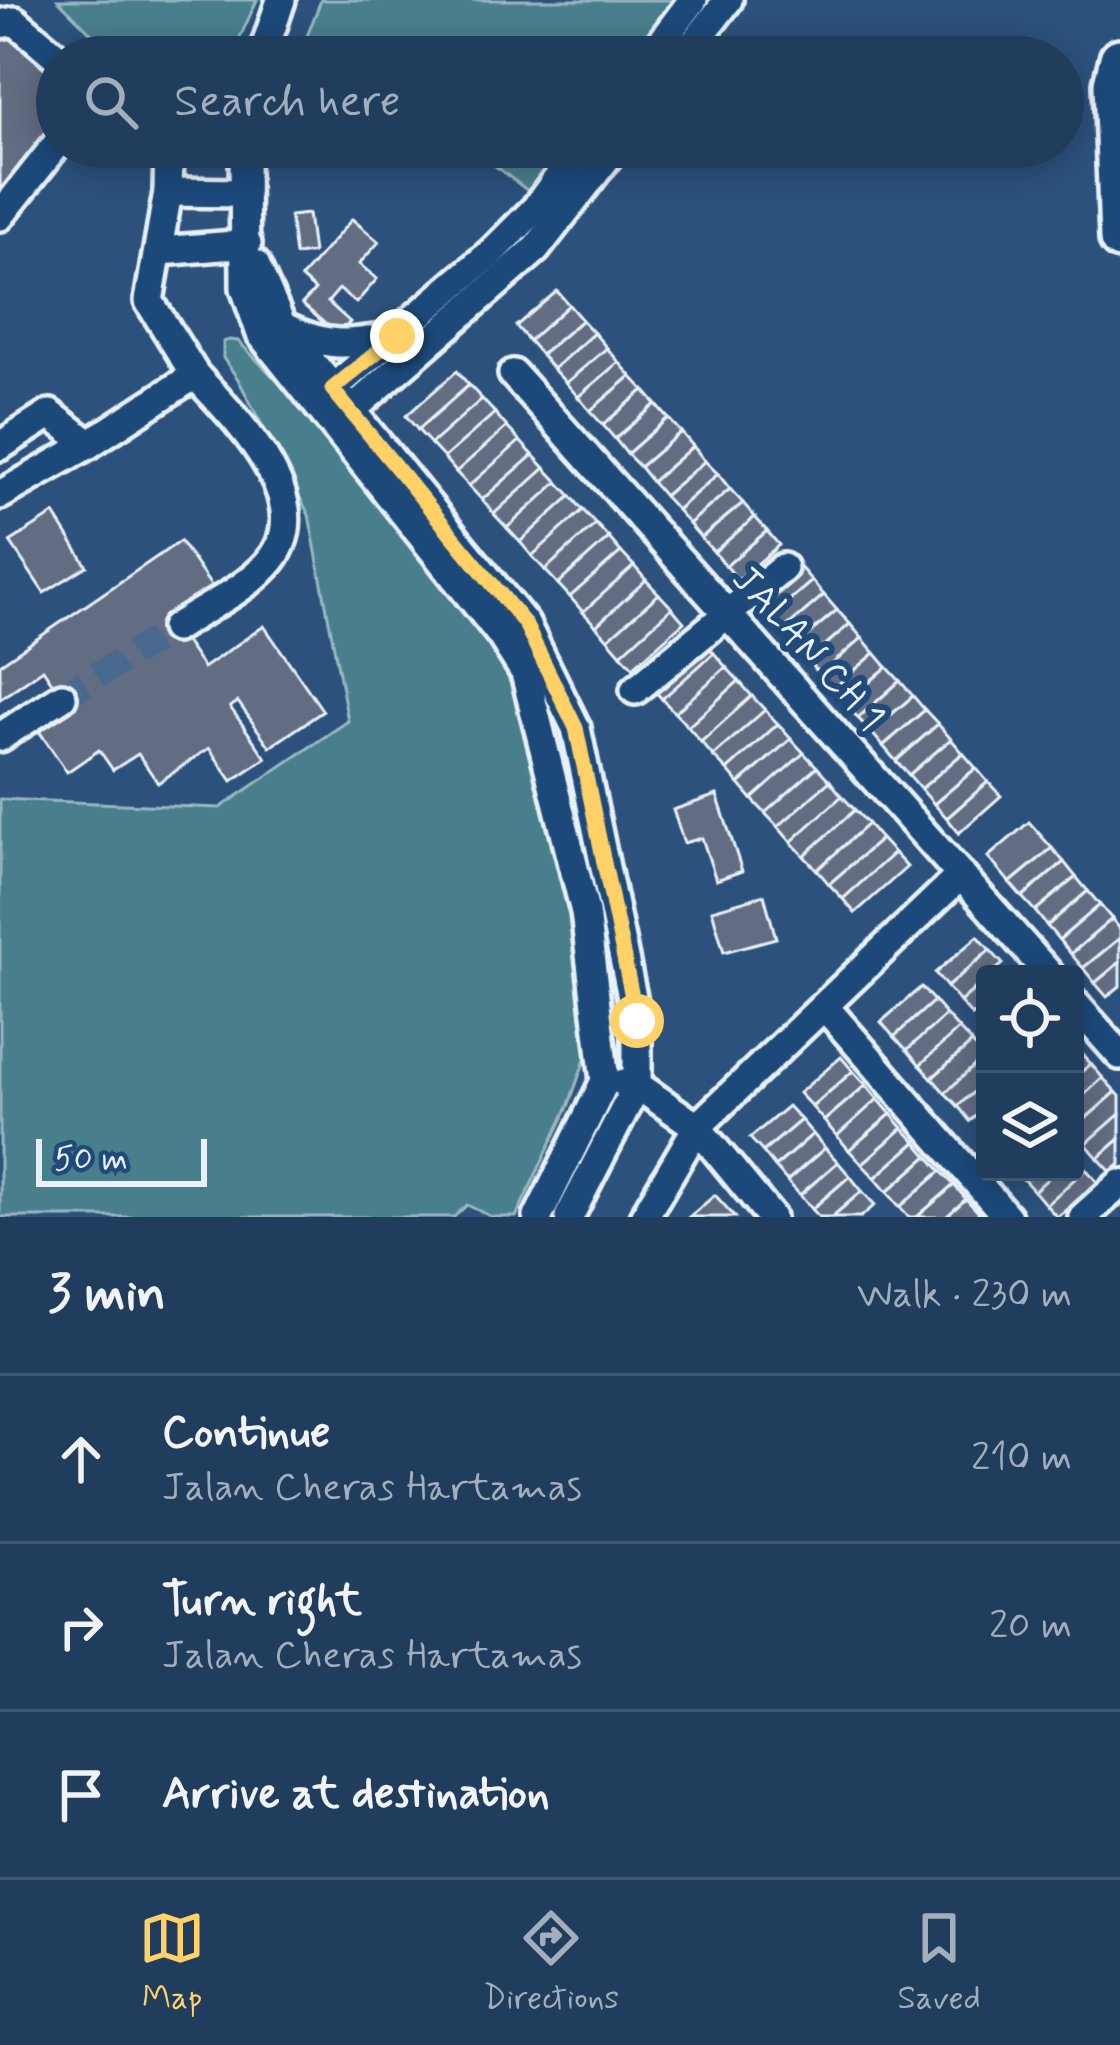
<!DOCTYPE html>
<html lang="en">
<head>
<meta charset="utf-8">
<style>
	:root { --surface:#213d5d; --page:#2d4866; --text:#f1f3f6; --muted:#a2aebc; --line:#3e5672; --accent:#ffd166 }
	body { margin:0; font-family:Mynerve,sans-serif; background:var(--page); color:var(--text) }
	.controls { position:absolute; right:36px; bottom:36px; display:grid; overflow:hidden; border-radius:12px; box-shadow:0 6px 30px #0003 }
	.controls button { width:108px; height:108px; display:grid; place-items:center; padding:0; border:0; border-bottom:3px solid var(--line); background:var(--surface); color:var(--text); font:60px sans-serif }
	.scale { position:absolute; left:36px; bottom:30px; width:171px; box-sizing:border-box; padding-left:12px; border:6px solid #e8f1f8; border-top:0; font-size:33px; line-height:42px; white-space:nowrap; color:#e8f1f8; -webkit-text-stroke:9px #1f4a7a; paint-order:stroke }
	.stop { position:absolute; width:36px; height:36px; margin:-27px; border:9px solid #ffd166; border-radius:50%; background:#fff }
	.stop.end { background:#ffd166; border-color:#fff; box-shadow:0 3px 12px #0008 }
	.list { margin:0; padding:0; list-style:none }
	h2 { display:flex; justify-content:space-between; align-items:center; height:156px; margin:0; padding:0 48px; font-size:51px }
	h2 small { font-size:39px; font-weight:400; color:var(--muted) }
	.list li { display:grid; grid-template-columns:78px 1fr auto; gap:36px; align-items:center; box-sizing:border-box; height:168px; padding:0 48px; border-top:3px solid var(--line) }
	.list b { display:block; font-size:45px; white-space:nowrap }
	.list p { margin:0; font-size:39px; white-space:nowrap; color:var(--muted) }
	.list em { font-size:39px; font-style:normal; color:var(--muted) }
	.icon { flex:none; width:66px; height:66px; fill:none; stroke:currentColor; stroke-width:2; stroke-linecap:round; stroke-linejoin:round }
	.map { position:relative; flex:none; width:1120px; height:1217px; overflow:hidden }
	.search { position:absolute; background:var(--surface); box-shadow:0 6px 30px #0003; left:36px; right:36px; top:36px; height:132px; display:flex; align-items:center; gap:30px; box-sizing:border-box; padding:0 42px; border-radius:66px; color:var(--muted); font-size:45px }
	.sheet { height:660px; background:var(--surface) }
	nav { display:flex; justify-content:space-around; align-items:center; box-sizing:border-box; height:168px; border-top:3px solid var(--line); background:var(--surface); font-size:33px; color:var(--muted) }
	nav a { display:grid; justify-items:center; gap:6px }
	nav .on { color:var(--accent) }
	.map>svg:first-child { display:block }
</style>
</head>
<body>
<div class="map">
<svg width="1120" height="1217" viewBox="0 0 1120 1217">
	<rect width="100%" height="100%" fill="#2c517c"/>
	<filter id="ink" filterUnits="userSpaceOnUse"><feTurbulence type="fractalNoise" baseFrequency=".00833" numOctaves="2"/><feDisplacementMap in="SourceGraphic" scale="24" xChannelSelector="R" yChannelSelector="G"/><feConvolveMatrix kernelMatrix="1 2 1 2 8 2 1 2 1" color-interpolation-filters="sRGB"/></filter>
	<g filter="url(#ink)">
		<g fill="#4a7e8c" stroke="#99b8c2" stroke-width="3">
			<polygon points="58,0 257,0 231,57 187,57 177,47 159,57 115,57"/>
			<polygon points="321,0 673,0 630,57 299,57"/>
			<polygon points="470,147 562,147 528,191"/>
			<polygon points="229,340 238,341 338,442 489,633 531,732 583,927 594,1034 568,1107 516,1217 492,1217 467,1205 454,1217 0,1217 0,799 220,808 348,721 309,515 238,379 223,358 223,342"/>
		</g>
		<g fill="#626c82" stroke="#e8f1f8" stroke-width="3">
			<polygon points="0,37 16,38 57,67 57,127 0,191"/>
			<polygon points="308,214 313,253 295,255 290,216"/>
			<polygon points="352,219 379,242 359,264 377,279 356,303 339,289 328,302 350,322 338,335 302,304 315,290 301,278"/>
			<polygon points="557,291 569,305 529,341 516,326"/>
			<polygon points="569,305 582,320 541,355 529,341"/>
			<polygon points="582,320 594,333 553,369 541,355"/>
			<polygon points="594,333 607,348 566,383 553,369"/>
			<polygon points="607,348 619,362 578,397 566,383"/>
			<polygon points="619,362 631,376 590,411 578,397"/>
			<polygon points="457,371 469,385 418,430 406,416"/>
			<polygon points="631,376 644,390 603,425 590,411"/>
			<polygon points="469,385 482,399 431,444 418,430"/>
			<polygon points="644,390 656,404 615,439 603,425"/>
			<polygon points="482,399 495,413 444,458 431,444"/>
			<polygon points="656,404 668,418 627,454 615,439"/>
			<polygon points="495,413 507,427 456,472 444,458"/>
			<polygon points="668,418 681,432 640,467 627,454"/>
			<polygon points="507,427 520,441 469,486 456,472"/>
			<polygon points="681,432 693,446 652,482 640,467"/>
			<polygon points="520,441 533,455 482,500 469,486"/>
			<polygon points="693,446 705,461 664,496 652,482"/>
			<polygon points="533,455 545,468 494,514 482,500"/>
			<polygon points="705,461 718,474 677,510 664,496"/>
			<polygon points="545,468 558,482 507,528 494,514"/>
			<polygon points="718,474 730,489 689,524 677,510"/>
			<polygon points="558,482 571,496 520,542 507,528"/>
			<polygon points="730,489 743,503 701,538 689,524"/>
			<polygon points="571,496 583,510 532,556 520,542"/>
			<polygon points="743,503 755,517 714,552 701,538"/>
			<polygon points="583,510 596,524 545,570 532,556"/>
			<polygon points="54,514 87,566 44,593 10,542"/>
			<polygon points="755,517 767,531 726,566 714,552"/>
			<polygon points="596,524 609,538 558,584 545,570"/>
			<polygon points="767,531 779,545 739,580 726,566"/>
			<polygon points="609,538 621,552 570,597 558,584"/>
			<polygon points="180,541 214,590 170,620 203,668 264,626 323,711 270,747 238,702 230,707 266,758 232,781 209,748 158,783 138,754 113,770 99,750 67,772 37,728 68,706 43,669 0,699 0,664"/>
			<polygon points="621,552 634,566 583,612 570,597"/>
			<polygon points="634,566 646,580 596,626 583,612"/>
			<polygon points="799,566 812,581 770,617 757,603"/>
			<polygon points="646,580 659,594 608,639 596,626"/>
			<polygon points="812,581 824,595 782,631 770,617"/>
			<polygon points="659,594 672,608 621,654 608,639"/>
			<polygon points="824,595 837,610 795,646 782,631"/>
			<polygon points="672,608 684,622 633,667 621,654"/>
			<polygon points="837,610 850,624 808,660 795,646"/>
			<polygon points="850,624 862,638 820,675 808,660"/>
			<polygon points="701,638 714,653 662,699 649,684"/>
			<polygon points="862,638 875,653 833,689 820,675"/>
			<polygon points="714,653 726,667 675,713 662,699"/>
			<polygon points="875,653 887,667 845,703 833,689"/>
			<polygon points="726,667 739,681 688,727 675,713"/>
			<polygon points="887,667 900,681 858,718 845,703"/>
			<polygon points="739,681 752,696 701,742 688,727"/>
			<polygon points="900,681 913,696 871,732 858,718"/>
			<polygon points="752,696 765,710 713,756 701,742"/>
			<polygon points="913,696 925,710 883,746 871,732"/>
			<polygon points="765,710 778,724 727,770 713,756"/>
			<polygon points="925,710 938,724 896,761 883,746"/>
			<polygon points="778,724 791,739 739,784 727,770"/>
			<polygon points="938,724 951,739 909,775 896,761"/>
			<polygon points="791,739 804,753 752,799 739,784"/>
			<polygon points="951,739 963,753 921,789 909,775"/>
			<polygon points="804,753 817,767 765,813 752,799"/>
			<polygon points="963,753 976,768 934,804 921,789"/>
			<polygon points="817,767 830,781 778,827 765,813"/>
			<polygon points="976,768 988,782 947,818 934,804"/>
			<polygon points="830,781 842,796 791,842 778,827"/>
			<polygon points="988,782 1001,796 959,833 947,818"/>
			<polygon points="717,795 742,871 716,880 702,838 684,843 673,810"/>
			<polygon points="842,796 855,810 804,856 791,842"/>
			<polygon points="855,810 868,824 817,870 804,856"/>
			<polygon points="1029,822 1052,848 1010,883 988,857"/>
			<polygon points="868,824 881,839 829,884 817,870"/>
			<polygon points="881,839 894,853 843,899 829,884"/>
			<polygon points="1052,848 1064,862 1022,897 1010,883"/>
			<polygon points="894,853 907,867 855,913 843,899"/>
			<polygon points="1064,862 1076,877 1035,911 1022,897"/>
			<polygon points="1076,877 1088,891 1047,926 1035,911"/>
			<polygon points="1088,891 1100,905 1059,940 1047,926"/>
			<polygon points="764,895 776,938 724,952 712,910"/>
			<polygon points="1100,905 1112,919 1071,954 1059,940"/>
			<polygon points="1112,919 1120,929 1120,938 1083,968 1071,954"/>
			<polygon points="978,936 990,950 947,987 935,973"/>
			<polygon points="1120,938 1120,962 1095,983 1083,968"/>
			<polygon points="990,950 1003,964 991,974 985,974 985,980 960,1002 947,987"/>
			<polygon points="1120,962 1120,986 1107,997 1095,983"/>
			<polygon points="985,980 985,1005 972,1016 960,1002"/>
			<polygon points="921,987 934,1001 894,1037 881,1022"/>
			<polygon points="934,1001 946,1015 907,1050 894,1037"/>
			<polygon points="946,1015 959,1029 920,1065 907,1050"/>
			<polygon points="959,1029 972,1043 932,1078 920,1065"/>
			<polygon points="972,1043 984,1057 945,1093 932,1078"/>
			<polygon points="1078,1049 1091,1064 1075,1077 1075,1052"/>
			<polygon points="841,1057 853,1071 812,1107 799,1093"/>
			<polygon points="984,1057 985,1082 958,1106 945,1093"/>
			<polygon points="1091,1064 1103,1078 1075,1103 1075,1077"/>
			<polygon points="853,1071 866,1085 824,1121 812,1107"/>
			<polygon points="1103,1078 1116,1092 1075,1128 1075,1103"/>
			<polygon points="985,1082 985,1108 970,1121 958,1106"/>
			<polygon points="866,1085 878,1099 837,1136 824,1121"/>
			<polygon points="1116,1092 1120,1096 1120,1114 1086,1144 1075,1128"/>
			<polygon points="878,1099 891,1114 849,1150 837,1136"/>
			<polygon points="788,1106 801,1120 763,1152 750,1138"/>
			<polygon points="891,1114 903,1128 862,1164 849,1150"/>
			<polygon points="1120,1114 1120,1139 1098,1158 1086,1144"/>
			<polygon points="801,1120 813,1134 775,1167 763,1152"/>
			<polygon points="903,1128 916,1142 875,1178 862,1164"/>
			<polygon points="813,1134 825,1148 787,1181 775,1167"/>
			<polygon points="1120,1139 1120,1164 1111,1172 1098,1158"/>
			<polygon points="916,1142 928,1156 887,1192 875,1178"/>
			<polygon points="825,1148 838,1162 800,1195 787,1181"/>
			<polygon points="928,1156 941,1171 900,1207 887,1192"/>
			<polygon points="1075,1157 1086,1169 1046,1205 1034,1191 1055,1172 1075,1172"/>
			<polygon points="838,1162 850,1176 812,1209 800,1195"/>
			<polygon points="1086,1169 1099,1184 1057,1217 1046,1205"/>
			<polygon points="941,1171 954,1185 917,1217 909,1217 900,1207"/>
			<polygon points="1026,1172 1055,1172 1034,1191 1021,1177"/>
			<polygon points="850,1176 862,1191 832,1217 819,1217 812,1209"/>
			<polygon points="954,1185 966,1199 946,1217 917,1217"/>
			<polygon points="862,1191 875,1205 861,1217 832,1217"/>
			<polygon points="715,1195 735,1217 689,1217"/>
			<polygon points="966,1199 979,1213 975,1217 946,1217"/>
		</g>
		<g fill="none" stroke-linecap="round" stroke-linejoin="round">
			<polyline stroke="#48698f" stroke-width="27" stroke-dasharray="27 14" stroke-linecap="butt" points="62,697 175,628"/>
			<defs>
				<g id="minor">
					<polyline points="0,24 15,21 57,57"/>
					<polyline points="262,57 281,0"/>
					<polyline points="650,57 693,0"/>
					<polyline points="684,57 728,0"/>
					<polyline points="169,147 168,192 149,301 195,375"/>
					<polyline points="244,147 245,288 261,334 501,635 525,673 585,912 605,1081 538,1217"/>
					<polyline points="168,192 243,193"/>
					<polyline points="0,216 57,144"/>
					<polyline points="160,251 247,244"/>
					<polyline points="255,264 282,326 525,624 576,728 637,1021 637,1085 569,1217"/>
					<path d="M286 328C328 348 348 345 393 337"/>
					<polyline points="513,374 1049,974"/>
					<polyline points="318,401 492,252 535,209 581,147"/>
					<polyline points="338,422 536,249 615,147"/>
					<polyline points="0,446 50,414 89,444"/>
					<path d="M0 495 89 444 195 375C235 418 324 504 267 565 243 591 205 608 175 628"/>
					<polyline points="635,690 783,568"/>
					<polyline points="0,737 62,697"/>
					<polyline points="1075,1004 1120,1055"/>
					<polyline points="825,1007 1007,1217"/>
					<polyline points="624,1083 637,1085 697,1127 961,875"/>
					<polyline points="644,1217 697,1127 771,1217"/>
					<polyline points="1083,1217 1120,1184"/>
				</g>
				<polyline id="highway" points="1120,59 1114,84 1120,239"/>
			</defs>
			<use href="#minor" stroke="#e8f1f8" stroke-width="36"/>
			<use href="#highway" stroke="#e8f1f8" stroke-width="48"/>
			<use href="#minor" stroke="#1f4a7a" stroke-width="27"/>
			<use href="#highway" stroke="#1f4a7a" stroke-width="39"/>
		</g>
	</g>
	<g fill="none" stroke-linecap="round" stroke-linejoin="round" filter="url(#ink)">
		<polyline stroke="#ffd166" stroke-width="15" points="397,336 332,389 525,624 576,728 637,1021"/>
	</g>
	<g text-anchor="middle" stroke-width="12" stroke-linejoin="round" paint-order="stroke">
		<g font-size="39" fill="#e8f1f8" stroke="#1f4a7a">
			<text transform="translate(810 647) rotate(48)" y="14">JALAN CH 1</text>
		</g>
	</g>
</svg>
<div class="controls">
<button><svg class="icon" aria-label="locate" viewBox="0 0 24 24"><circle cx="12" cy="12" r="6"/><path d="M12 2v4M12 18v4M2 12h4M18 12h4"/></svg></button>
<button><svg class="icon" aria-label="layers" viewBox="0 0 24 24"><path d="M12 4l9 5-9 5-9-5zM3 14l9 5 9-5"/></svg></button>
</div>
<div class="scale">50 m</div>
<div class="stop" style="left:637px;top:1021px"></div>
<div class="stop end" style="left:397px;top:336px"></div>
<div class="search"><svg class="icon" aria-label="search" viewBox="0 0 24 24"><circle cx="10" cy="10" r="6"/><path d="M15 15l6 6"/></svg>Search here</div>
</div>
<section class="sheet">
<h2>3 min<small>Walk · 230 m</small></h2>
<ul class="list">
<li><svg class="icon" aria-label="ahead" viewBox="0 0 24 24"><path d="M12 20V5M6 11l6-6 6 6"/></svg><div><b>Continue</b><p>Jalan Cheras Hartamas</p></div><em>210 m</em></li>
<li><svg class="icon" aria-label="right" viewBox="0 0 24 24"><path d="M7 20v-9h11M14 6l5 5-5 5"/></svg><div><b>Turn right</b><p>Jalan Cheras Hartamas</p></div><em>20 m</em></li>
<li><svg class="icon" aria-label="arrive" viewBox="0 0 24 24"><path d="M6 21V4h12l-3 4 3 4H6"/></svg><div><b>Arrive at destination</b></div></li>
</ul>
</section>
<nav>
<a class="on"><svg class="icon" aria-label="map" viewBox="0 0 24 24"><path d="M3 6l6-2 6 2 6-2v14l-6 2-6-2-6 2zM9 4v14M15 6v14"/></svg>Map</a>
<a><svg class="icon" aria-label="directions" viewBox="0 0 24 24"><path d="M12 3l9 9-9 9-9-9zM9 14v-3h6M13 9l2 2-2 2"/></svg>Directions</a>
<a><svg class="icon" aria-label="saved" viewBox="0 0 24 24"><path d="M7 4h10v16l-5-4-5 4z"/></svg>Saved</a>
</nav>
</body>
</html>
